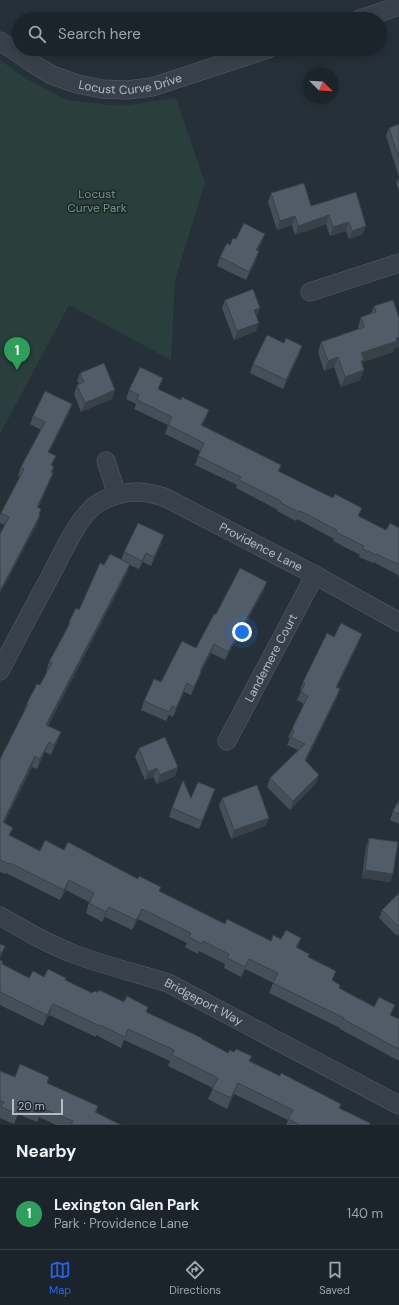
<!DOCTYPE html>
<html lang="en">
<head>
<meta charset="utf-8">
<style>
	:root { --surface:#1c242b; --page:#293037; --text:#f1f3f6; --muted:#a0a4a9; --line:#3a4147; --accent:#2563eb }
	body { margin:0; font-family:"DM Sans",sans-serif; background:var(--page); color:var(--text) }
	.compass { position:absolute; left:303px; top:68px; width:36px; height:36px; border-radius:50%; background:var(--surface); box-shadow:0 2px 10px #0003; rotate:114deg }
	.scale { position:absolute; left:12px; bottom:10px; width:51px; box-sizing:border-box; padding-left:4px; border:2px solid #b4bcc5; border-top:0; font-size:11px; line-height:14px; white-space:nowrap; color:#b4bcc5; -webkit-text-stroke:3px #1d262f; paint-order:stroke }
	.you { position:absolute; left:242px; top:632px; width:14px; height:14px; margin:-10px; border:3px solid #fff; border-radius:50%; background:#1a73e8; box-shadow:0 0 0 6px #1a73e833 }
	.badge { display:grid; place-items:center; width:26px; height:26px; border-radius:50%; background:var(--accent); color:#fff; font-size:13px; font-weight:700 }
	.pin { position:absolute; translate:-50% -33px; filter:drop-shadow(0 1px 2px #0008) }
	.pin::after { content:''; position:absolute; top:21px; width:14px; height:12px; background:inherit; clip-path:polygon(0 0,100% 0,50% 100%) }
	.list { margin:0; padding:0; list-style:none }
	h2 { display:flex; justify-content:space-between; align-items:center; height:52px; margin:0; padding:0 16px; font-size:17px }
	h2 small { font-size:13px; font-weight:400; color:var(--muted) }
	.list li { display:grid; grid-template-columns:26px 1fr auto; gap:12px; align-items:center; box-sizing:border-box; height:72px; padding:0 16px; border-top:1px solid var(--line) }
	.list b { display:block; font-size:15px; white-space:nowrap }
	.list p { margin:0; font-size:13px; white-space:nowrap; color:var(--muted) }
	.list em { font-size:13px; font-style:normal; color:var(--muted) }
	.icon { flex:none; width:22px; height:22px; fill:none; stroke:currentColor; stroke-width:2; stroke-linecap:round; stroke-linejoin:round }
	.map { position:relative; flex:none; width:399px; height:1125px; overflow:hidden }
	.search { position:absolute; background:var(--surface); box-shadow:0 2px 10px #0003; left:12px; right:12px; top:12px; height:44px; display:flex; align-items:center; gap:10px; box-sizing:border-box; padding:0 14px; border-radius:22px; color:var(--muted); font-size:15px }
	.sheet { height:124px; background:var(--surface) }
	nav { display:flex; justify-content:space-around; align-items:center; box-sizing:border-box; height:56px; border-top:1px solid var(--line); background:var(--surface); font-size:11px; color:var(--muted) }
	nav a { display:grid; justify-items:center; gap:2px }
	nav .on { color:var(--accent) }
	.map>svg:first-child { display:block }
</style>
</head>
<body>
<div class="map">
<svg width="399" height="1125" viewBox="0 0 399 1125">
	<rect width="100%" height="100%" fill="#253039"/>
	<polygon fill="#2a3e3c" points="0,60 25,78 67,100 121,106 176,98 205,183 175,280 171,360 69,305 0,434"/>
	<g fill="none" stroke-linecap="round" stroke-linejoin="round">
		<defs>
			<g id="minor">
				<polyline points="360,19 399,6"/>
				<path id="s1" d="M0 41 32 63 52 75 77 84 102 89 127 90 152 87 268 49"/>
				<polyline points="310,292 399,263"/>
				<polyline points="106,461 117,495"/>
				<path id="s2" d="M0 671C17 638 34 606 52 573 62 553 77 521 94 506 106 497 125 491 140 492 148 492 156 495 164 497L315 575 399 622"/>
				<path id="s3" d="M227 741 315 575"/>
				<path id="s4" d="M0 916C24 930 48 944 74 954 105 966 137 973 168 983L399 1105"/>
			</g>
		</defs>
		<use href="#minor" stroke="#565f68" stroke-width="19"/>
		<use href="#minor" stroke="#38414a" stroke-width="18"/>
	</g>
	<g fill="#454f59">
		<polygon points="399,124 399,191 396,183 399,177 386,136 389,128"/>
		<polygon points="356,192 363,234 349,239 346,231 330,236 326,224 295,235 292,225 277,230 268,202 271,193 311,206"/>
		<polygon points="236,239 262,242 257,250 256,260 246,280 217,266 220,257 230,245"/>
		<polygon points="225,300 256,331 234,340 222,308"/>
		<polygon points="374,306 399,318 399,347 394,348 393,352 363,362 362,364 360,380 341,387 334,367 324,371 318,352 321,342 358,329 358,327 361,317 371,314"/>
		<polygon points="284,343 302,346 299,355 283,389 250,373 253,364"/>
		<polygon points="80,373 115,390 112,399 81,412 74,394 77,385 79,384 77,381"/>
		<polygon points="158,389 181,400 209,410 202,426 281,465 279,471 359,516 386,530 399,528 399,577 398,576 398,575 373,562 373,563 359,557 360,555 333,541 334,539 297,519 296,521 277,511 278,510 236,488 237,485 195,465 200,451 165,434 168,425 134,409 136,404 126,399 129,390"/>
		<polygon points="72,404 69,413 49,452 52,466 54,467 52,472 53,473 50,481 38,508 39,514 40,515 37,524 0,593 0,534 5,525 0,523 0,515 20,477 18,476 21,467 41,430 30,424 33,416"/>
		<polygon points="164,535 161,544 151,566 143,562 139,569 130,565 126,575 48,726 61,732 57,742 51,755 45,752 37,769 32,767 4,823 10,835 40,851 64,850 138,879 161,887 159,891 225,924 271,941 281,939 301,938 297,948 309,954 308,957 333,981 340,985 339,988 399,1019 399,1061 340,1029 340,1028 269,993 273,983 245,969 241,977 224,968 225,964 199,951 198,954 185,947 187,943 138,919 132,930 105,917 102,922 86,913 89,902 66,890 60,900 6,873 5,874 0,872 0,759 23,713 27,703 40,685 47,672 46,672 49,662 67,629 69,622 79,610 104,565 121,560 124,552"/>
		<polygon points="264,590 225,660 211,653 201,672 198,680 191,695 184,692 173,717 169,715 166,721 141,710 144,701 161,682 196,648 216,614"/>
		<polygon points="334,637 359,642 337,687 340,689 337,697 306,761 316,783 290,810 267,787 270,778 298,750 287,745 290,738 288,738 292,729 304,704 297,700 301,691 300,690 303,682"/>
		<polygon points="139,748 178,767 175,776 157,784 153,777 145,780 135,757"/>
		<polygon points="191,798 212,798 199,829 169,817 172,808"/>
		<polygon points="222,798 269,818 265,826 231,839 219,806"/>
		<polygon points="399,800 399,824 390,820 393,811"/>
		<polygon points="369,838 393,874 390,882 362,878 366,847"/>
		<polygon points="399,893 399,933 397,936 379,918 382,910"/>
		<polygon points="0,960 2,964 29,978 44,977 65,980 92,993 124,1002 148,1007 146,1012 228,1053 250,1061 339,1108 370,1125 286,1125 288,1120 234,1094 227,1109 208,1099 213,1088 168,1066 170,1061 124,1040 121,1048 96,1035 96,1037 49,1015 43,1026 0,1005"/>
		<polygon points="0,1071 15,1077 47,1083 98,1106 96,1113 121,1125 56,1125 39,1117 37,1122 18,1114 14,1124 0,1118"/>
	</g>
	<g fill="#384048">
		<polygon points="329,215 326,224 295,235 298,226"/>
		<polygon points="295,216 292,225 277,230 280,221"/>
		<polygon points="349,222 346,231 330,236 333,227"/>
		<polygon points="366,226 363,234 349,239 352,231"/>
		<polygon points="265,234 262,242 253,258 256,250"/>
		<polygon points="259,251 256,260 246,280 249,272"/>
		<polygon points="260,308 257,317 254,310"/>
		<polygon points="259,323 256,331 234,340 237,331"/>
		<polygon points="399,337 399,347 394,348 393,352 363,362 360,370 361,353"/>
		<polygon points="302,346 299,355 283,389 286,380"/>
		<polygon points="338,357 334,367 324,371 328,361"/>
		<polygon points="364,370 360,380 341,387 345,377"/>
		<polygon points="115,390 112,399 81,412 85,403"/>
		<polygon points="72,404 69,413 45,460 48,452"/>
		<polygon points="209,410 206,419 198,434 201,425"/>
		<polygon points="53,473 50,481 34,516 37,507"/>
		<polygon points="40,515 37,524 0,593 0,591"/>
		<polygon points="164,535 161,544 151,566 154,557"/>
		<polygon points="146,553 143,562 139,569 142,561"/>
		<polygon points="130,564 126,575 43,735 46,725"/>
		<polygon points="267,582 264,590 225,660 228,652"/>
		<polygon points="362,634 359,642 333,695 336,687"/>
		<polygon points="214,644 211,653 197,680 200,671"/>
		<polygon points="201,672 198,680 191,695 194,687"/>
		<polygon points="187,683 184,692 173,717 176,708"/>
		<polygon points="340,689 337,697 302,769 305,760"/>
		<polygon points="61,732 57,742 51,755 54,745"/>
		<polygon points="49,742 45,752 37,769 40,759"/>
		<polygon points="35,756 32,767 0,831 3,822"/>
		<polygon points="178,767 175,776 157,784 160,775"/>
		<polygon points="157,768 153,777 145,780 148,772"/>
		<polygon points="319,775 316,783 290,810 293,801"/>
		<polygon points="269,818 265,826 231,839 234,830"/>
		<polygon points="365,870 393,874 390,882 362,878"/>
		<polygon points="69,880 66,890 60,900 64,890"/>
		<polygon points="109,907 105,917 102,922 106,912"/>
		<polygon points="142,909 138,919 132,930 136,920"/>
		<polygon points="5,946 1,957 0,959 0,956"/>
		<polygon points="249,959 245,969 241,977 245,967"/>
		<polygon points="53,1004 49,1015 43,1026 47,1015"/>
		<polygon points="238,1083 234,1094 227,1109 231,1098"/>
	</g>
	<g fill="#505c67" stroke="#384048">
		<polygon points="399,124 399,159 389,128"/>
		<polygon points="304,183 311,206 356,192 366,226 352,231 349,222 333,227 329,215 298,226 295,216 280,221 271,193"/>
		<polygon points="244,223 265,234 256,250 259,251 249,272 220,257 227,243 230,245 233,238 236,239"/>
		<polygon points="253,289 260,308 254,310 259,323 237,331 225,300"/>
		<polygon points="393,300 399,318 399,337 396,338 397,341 361,353 364,360 361,361 364,370 345,377 338,357 328,361 321,342 364,327 361,317 376,312 374,306"/>
		<polygon points="267,335 284,343 286,338 302,346 286,380 253,364"/>
		<polygon points="104,363 115,390 85,403 77,385 84,382 80,373"/>
		<polygon points="140,367 163,378 158,389 181,400 182,397 209,410 201,425 281,465 278,471 333,498 335,494 362,508 358,516 386,530 390,523 399,528 399,565 377,554 376,555 363,549 364,546 336,532 337,530 300,511 299,512 281,503 281,501 239,480 241,477 198,456 204,443 168,425 172,417 137,400 139,395 129,390"/>
		<polygon points="45,391 72,404 48,452 56,456 51,465 54,467 51,472 53,473 37,507 41,509 39,514 40,515 0,591 0,534 9,517 1,513 24,469 21,467 45,422 33,416"/>
		<polygon points="138,523 164,535 154,557 146,553 142,561 124,552"/>
		<polygon points="110,554 130,564 46,725 61,732 54,745 49,742 40,759 35,756 3,822 13,828 9,835 40,851 45,840 64,850 68,842 138,879 139,876 161,887 159,891 225,924 227,919 271,941 273,935 281,939 286,930 301,938 296,947 309,954 308,957 336,971 332,980 340,985 339,988 374,1007 379,997 395,1005 390,1015 399,1019 399,1049 391,1045 343,1019 344,1018 273,983 278,973 249,959 245,967 227,958 229,954 203,941 202,944 189,937 191,933 142,909 136,920 109,907 106,912 89,903 94,893 69,880 64,890 10,863 9,864 0,860 0,759 28,704 27,703 37,684 40,685 52,663 49,662 70,623 69,622 76,608 79,610 100,563 104,565"/>
		<polygon points="240,568 267,582 228,652 214,644 200,671 201,672 194,687 187,683 176,708 172,706 169,712 144,701 154,679 161,682 182,641 196,648 214,614 216,614"/>
		<polygon points="341,623 362,634 336,687 340,689 305,760 319,775 293,801 270,778 305,744 291,737 294,730 292,729 308,696 301,692 305,683 303,682 327,633 334,637"/>
		<polygon points="165,737 178,767 160,775 157,768 148,772 139,748"/>
		<polygon points="183,780 191,798 198,782 215,789 202,821 172,808"/>
		<polygon points="257,785 269,818 234,830 222,798"/>
		<polygon points="399,800 399,814 393,811"/>
		<polygon points="369,838 398,842 393,874 365,870"/>
		<polygon points="399,893 399,927 382,910"/>
		<polygon points="0,944 5,946 0,956"/>
		<polygon points="0,960 3,962 2,964 29,978 33,971 44,977 48,969 66,978 65,980 92,993 94,991 98,992 99,990 124,1002 127,996 148,1007 146,1012 202,1038 202,1039 228,1053 230,1050 234,1052 236,1049 252,1056 249,1061 280,1076 281,1073 341,1104 339,1108 370,1123 369,1125 300,1125 288,1119 293,1110 238,1083 231,1098 212,1089 218,1078 172,1055 174,1050 128,1029 125,1037 100,1025 100,1026 53,1004 47,1015 0,992"/>
		<polygon points="20,1064 49,1077 47,1083 98,1106 95,1112 121,1125 71,1125 73,1121 42,1108 40,1113 21,1105 18,1114 1,1107 4,1102 0,1101 0,1071 15,1077"/>
	</g>
	<g text-anchor="middle" stroke-width="3" stroke-linejoin="round" paint-order="stroke">
		<g font-size="12" fill="#b4bcc5" stroke="#1d262f">
			<text dy="4" stroke="none"><textPath href="#s1" startOffset="143">Locust Curve Drive</textPath></text>
			<text dy="4" stroke="none"><textPath href="#s2" startOffset="373">Providence Lane</textPath></text>
			<text dy="4" stroke="none"><textPath href="#s3" startOffset="94">Landemere Court</textPath></text>
			<text dy="4" stroke="none"><textPath href="#s4" startOffset="222">Bridgeport Way</textPath></text>
		</g>
		<g font-size="12" fill="#749978" stroke="#1d262f">
			<text x="97" y="198">Locust<tspan x="97" dy="14">Curve Park</tspan></text>
		</g>
	</g>
</svg>
<svg class="compass" viewBox="-18 -18 36 36"><path d="M0-13l5 13h-10z" fill="#e53935"/><path d="M0 13l5-13h-10z" fill="#a0a4a9"/></svg>
<div class="scale">20 m</div>
<div class="you"></div>
<div class="pin badge" style="left:17px;top:370px;background:#2e9e5b">1</div>
<div class="search"><svg class="icon" aria-label="search" viewBox="0 0 24 24"><circle cx="10" cy="10" r="6"/><path d="M15 15l6 6"/></svg>Search here</div>
</div>
<section class="sheet">
<h2>Nearby<small></small></h2>
<ul class="list">
<li><span class="badge" style="background:#2e9e5b">1</span><div><b>Lexington Glen Park</b><p>Park · Providence Lane</p></div><em>140 m</em></li>
</ul>
</section>
<nav>
<a class="on"><svg class="icon" aria-label="map" viewBox="0 0 24 24"><path d="M3 6l6-2 6 2 6-2v14l-6 2-6-2-6 2zM9 4v14M15 6v14"/></svg>Map</a>
<a><svg class="icon" aria-label="directions" viewBox="0 0 24 24"><path d="M12 3l9 9-9 9-9-9zM9 14v-3h6M13 9l2 2-2 2"/></svg>Directions</a>
<a><svg class="icon" aria-label="saved" viewBox="0 0 24 24"><path d="M7 4h10v16l-5-4-5 4z"/></svg>Saved</a>
</nav>
</body>
</html>
